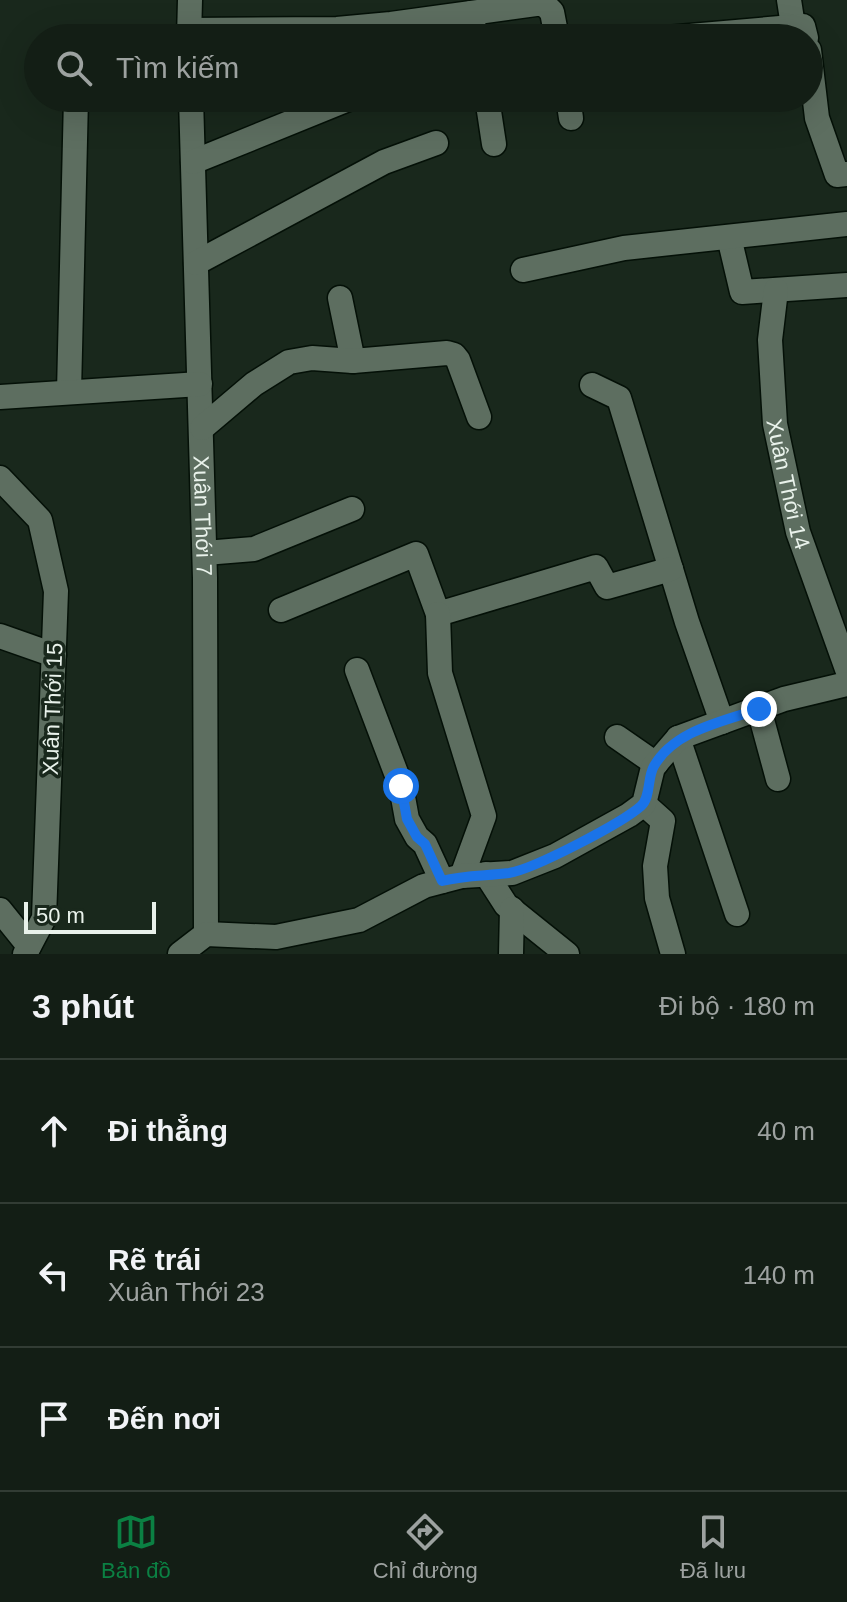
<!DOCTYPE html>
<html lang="vi">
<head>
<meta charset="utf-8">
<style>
	:root { --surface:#131e15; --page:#1c271e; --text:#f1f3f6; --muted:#9da2a0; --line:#323c34; --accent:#0b8043 }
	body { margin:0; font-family:Arial,sans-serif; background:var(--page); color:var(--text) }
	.scale { position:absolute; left:24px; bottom:20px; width:132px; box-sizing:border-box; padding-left:8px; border:4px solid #e9f2eb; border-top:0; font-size:22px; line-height:28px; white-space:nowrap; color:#e9f2eb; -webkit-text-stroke:6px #19281c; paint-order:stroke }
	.stop { position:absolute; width:24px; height:24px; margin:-18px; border:6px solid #1a73e8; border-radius:50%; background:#fff }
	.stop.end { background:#1a73e8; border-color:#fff; box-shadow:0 2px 8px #0008 }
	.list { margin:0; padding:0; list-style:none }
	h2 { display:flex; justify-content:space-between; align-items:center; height:104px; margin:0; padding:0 32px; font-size:34px }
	h2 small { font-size:26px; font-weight:400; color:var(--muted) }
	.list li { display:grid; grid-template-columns:52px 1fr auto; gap:24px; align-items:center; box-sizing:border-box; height:144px; padding:0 32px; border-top:2px solid var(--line) }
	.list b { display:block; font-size:30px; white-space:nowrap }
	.list p { margin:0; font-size:26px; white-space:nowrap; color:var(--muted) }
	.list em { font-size:26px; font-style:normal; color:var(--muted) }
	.icon { flex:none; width:44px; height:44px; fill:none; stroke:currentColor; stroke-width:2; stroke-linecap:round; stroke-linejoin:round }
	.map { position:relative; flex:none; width:847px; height:954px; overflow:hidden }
	.search { position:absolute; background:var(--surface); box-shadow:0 8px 32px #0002; left:24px; right:24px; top:24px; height:88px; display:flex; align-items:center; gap:20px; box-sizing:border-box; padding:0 28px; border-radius:44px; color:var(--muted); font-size:30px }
	.sheet { height:536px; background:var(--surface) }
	nav { display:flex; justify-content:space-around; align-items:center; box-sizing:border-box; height:112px; border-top:2px solid var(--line); background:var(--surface); font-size:22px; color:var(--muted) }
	nav a { display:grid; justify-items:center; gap:4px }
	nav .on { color:var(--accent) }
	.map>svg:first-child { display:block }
</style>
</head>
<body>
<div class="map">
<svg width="847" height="954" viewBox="0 0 847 954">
	<rect width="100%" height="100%" fill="#19281c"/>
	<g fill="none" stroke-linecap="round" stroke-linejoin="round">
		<defs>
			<g id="minor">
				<polyline points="789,0 793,26"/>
				<polyline points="471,13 476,38"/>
				<polyline points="189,30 337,29 391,24 543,3 552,12 557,38"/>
				<polyline points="189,38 190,0"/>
				<polyline points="667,38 803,26 806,38"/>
				<polyline points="809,50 817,118 837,175 847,174"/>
				<path id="s1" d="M191 98 205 578 206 934"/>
				<polyline points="487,98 494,144"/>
				<polyline points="568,98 571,118"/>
				<polyline points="193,162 351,98"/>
				<polyline points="729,237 742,292 847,285"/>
				<polyline points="196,263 384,162 436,143"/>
				<polyline points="523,270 624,248 847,224"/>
				<path id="s2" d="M776 290 770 340 775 424 798 532 847 669"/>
				<polyline points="340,298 353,361"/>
				<polyline points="592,385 619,398 687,622 722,722"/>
				<polyline points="69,392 76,98"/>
				<polyline points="0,397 200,384"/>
				<polyline points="202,428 254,384 289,362 312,358 353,361 447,353 454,355 458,360 479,417"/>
				<polyline points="0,478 40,520 56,591 44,918 25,954"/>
				<polyline points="205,553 254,549 352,509"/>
				<polyline points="281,610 416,554 438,614 596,567 607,587 671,569"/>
				<polyline points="438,614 440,673 484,816 462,876"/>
				<polyline points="0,636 54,655"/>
				<polyline points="357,670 401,786 407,819 417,837 425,844 442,881"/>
				<polyline points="759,709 778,779"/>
				<polyline points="617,737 656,764"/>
				<polyline points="678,738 737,914"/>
				<polyline points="644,804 663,821 655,866 657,898 673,954"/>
				<polyline points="486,874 506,905 567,954"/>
				<polyline points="0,910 29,946"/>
				<polyline points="180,954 206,934 276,937 359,920 424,886 462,876 512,873 555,856 629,815 644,804 653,767 678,738 784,699 847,684"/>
				<polyline points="511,954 512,909"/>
			</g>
		</defs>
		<use href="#minor" stroke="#041007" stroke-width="27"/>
		<use href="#minor" stroke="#5d6e60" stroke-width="24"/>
	</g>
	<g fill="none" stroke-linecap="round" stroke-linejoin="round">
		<path stroke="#1a73e8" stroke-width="10" d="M401 786 407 819 417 837 425 844 442 881C465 875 486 876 509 873 534 869 622 823 641 806 651 797 647 778 654 766 675 730 722 722 759 709"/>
	</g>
	<g text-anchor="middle" stroke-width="7" stroke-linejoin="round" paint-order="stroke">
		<g font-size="22" fill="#e9f2eb" stroke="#19281c">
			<text dy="8" stroke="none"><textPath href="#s2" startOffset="196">Xuân Thới 14</textPath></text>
			<text dy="8" stroke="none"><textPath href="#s1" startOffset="418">Xuân Thới 7</textPath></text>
			<text transform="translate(52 709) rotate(-88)" y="8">Xuân Thới 15</text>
		</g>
	</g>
</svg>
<div class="scale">50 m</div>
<div class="stop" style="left:401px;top:786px"></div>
<div class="stop end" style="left:759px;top:709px"></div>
<div class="search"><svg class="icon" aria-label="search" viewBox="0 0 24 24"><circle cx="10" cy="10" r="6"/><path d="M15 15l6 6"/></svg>Tìm kiếm</div>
</div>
<section class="sheet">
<h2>3 phút<small>Đi bộ · 180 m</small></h2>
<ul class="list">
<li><svg class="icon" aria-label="ahead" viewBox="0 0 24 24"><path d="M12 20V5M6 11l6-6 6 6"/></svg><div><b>Đi thẳng</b></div><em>40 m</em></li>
<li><svg class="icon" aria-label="left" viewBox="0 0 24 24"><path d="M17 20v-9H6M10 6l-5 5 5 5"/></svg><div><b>Rẽ trái</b><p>Xuân Thới 23</p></div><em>140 m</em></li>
<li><svg class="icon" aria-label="arrive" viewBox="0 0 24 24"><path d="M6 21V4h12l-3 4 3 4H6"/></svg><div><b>Đến nơi</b></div></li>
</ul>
</section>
<nav>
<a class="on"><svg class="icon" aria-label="map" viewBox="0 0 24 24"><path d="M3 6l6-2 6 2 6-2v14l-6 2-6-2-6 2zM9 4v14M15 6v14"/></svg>Bản đồ</a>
<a><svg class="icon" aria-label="directions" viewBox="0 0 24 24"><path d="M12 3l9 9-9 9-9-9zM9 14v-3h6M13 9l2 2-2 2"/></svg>Chỉ đường</a>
<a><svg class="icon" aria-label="saved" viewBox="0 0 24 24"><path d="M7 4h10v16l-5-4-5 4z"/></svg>Đã lưu</a>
</nav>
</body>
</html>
